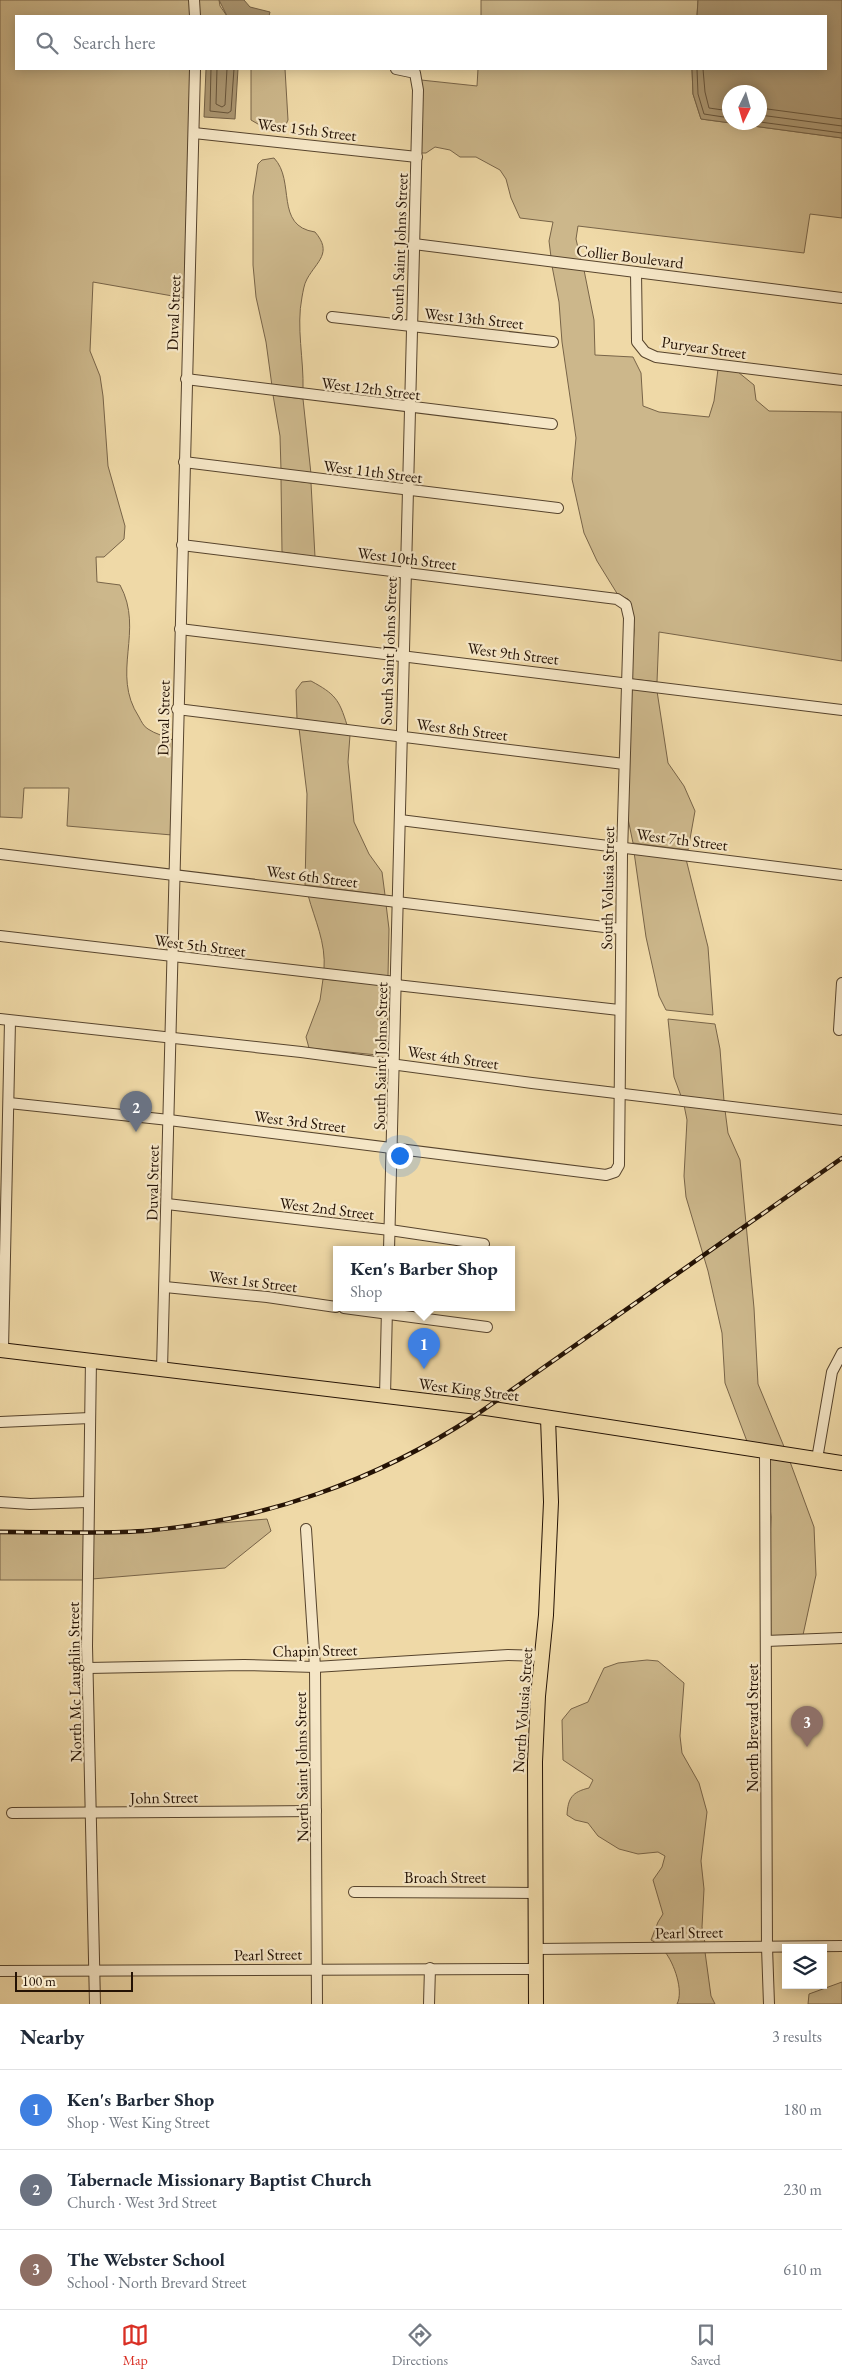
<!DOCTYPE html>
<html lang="en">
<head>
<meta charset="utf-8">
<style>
	:root { --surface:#fff; --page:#f6f6f7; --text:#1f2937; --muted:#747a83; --line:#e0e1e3; --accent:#d93025 }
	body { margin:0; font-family:"EB Garamond",serif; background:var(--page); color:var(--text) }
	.controls { position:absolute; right:15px; bottom:15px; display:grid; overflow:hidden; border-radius:0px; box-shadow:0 2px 12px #0003 }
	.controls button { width:45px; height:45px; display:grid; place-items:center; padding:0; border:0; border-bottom:1px solid var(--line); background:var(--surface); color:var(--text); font:25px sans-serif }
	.compass { position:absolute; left:722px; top:85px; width:45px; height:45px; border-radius:50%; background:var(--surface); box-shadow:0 2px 12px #0003; rotate:185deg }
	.scale { position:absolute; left:15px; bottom:12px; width:118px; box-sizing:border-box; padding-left:5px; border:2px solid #241204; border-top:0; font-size:14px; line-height:18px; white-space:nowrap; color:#241204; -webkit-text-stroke:4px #f5e6c6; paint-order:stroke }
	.you { position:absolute; left:399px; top:1155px; width:18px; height:18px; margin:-12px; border:4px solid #fff; border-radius:50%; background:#1a73e8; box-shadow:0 0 0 8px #1a73e833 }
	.badge { display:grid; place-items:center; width:32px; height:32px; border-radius:50%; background:var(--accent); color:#fff; font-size:16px; font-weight:700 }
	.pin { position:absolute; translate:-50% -41px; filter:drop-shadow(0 1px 2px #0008) }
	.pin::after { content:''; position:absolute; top:26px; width:18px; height:15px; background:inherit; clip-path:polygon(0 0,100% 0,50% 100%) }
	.popup { position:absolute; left:333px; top:1246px; width:182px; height:65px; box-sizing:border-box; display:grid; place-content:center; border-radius:0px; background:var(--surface); filter:drop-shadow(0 1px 4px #0005); font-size:16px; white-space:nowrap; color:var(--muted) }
	.popup b { font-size:19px; color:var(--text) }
	.popup::after { content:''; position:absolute; left:50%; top:100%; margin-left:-10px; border:10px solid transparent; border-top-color:var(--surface) }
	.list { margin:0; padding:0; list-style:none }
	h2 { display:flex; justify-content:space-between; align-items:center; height:65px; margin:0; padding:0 20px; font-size:21px }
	h2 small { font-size:16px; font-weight:400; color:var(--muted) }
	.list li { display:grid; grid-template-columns:32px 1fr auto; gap:15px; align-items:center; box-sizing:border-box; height:80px; padding:0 20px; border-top:1px solid var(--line) }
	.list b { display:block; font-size:19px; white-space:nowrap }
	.list p { margin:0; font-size:16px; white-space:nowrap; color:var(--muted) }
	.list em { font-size:16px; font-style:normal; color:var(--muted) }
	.icon { flex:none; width:28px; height:28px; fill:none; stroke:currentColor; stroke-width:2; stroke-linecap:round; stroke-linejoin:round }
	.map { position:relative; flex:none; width:842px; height:2004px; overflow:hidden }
	.search { position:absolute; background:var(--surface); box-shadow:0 2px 12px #0003; left:15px; right:15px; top:15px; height:55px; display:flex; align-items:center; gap:12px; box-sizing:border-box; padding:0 18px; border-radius:0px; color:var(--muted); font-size:19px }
	.sheet { height:305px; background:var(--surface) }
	nav { display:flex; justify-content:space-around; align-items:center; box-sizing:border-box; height:70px; border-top:1px solid var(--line); background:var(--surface); font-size:14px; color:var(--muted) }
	nav a { display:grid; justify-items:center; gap:2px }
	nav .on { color:var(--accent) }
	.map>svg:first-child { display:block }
</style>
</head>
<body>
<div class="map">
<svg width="842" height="2004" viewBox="0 0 842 2004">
	<rect width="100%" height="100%" fill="#efd9a7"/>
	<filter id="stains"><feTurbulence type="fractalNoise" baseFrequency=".004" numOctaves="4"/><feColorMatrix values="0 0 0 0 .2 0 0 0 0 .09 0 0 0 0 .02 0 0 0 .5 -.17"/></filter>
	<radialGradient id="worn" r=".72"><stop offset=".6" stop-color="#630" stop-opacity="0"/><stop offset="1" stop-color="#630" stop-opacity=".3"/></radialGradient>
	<g fill="#ccb78b" stroke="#786448">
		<path d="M0 0H190L191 16H16V69H191L184 298 93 282 90 351 100 376 103 396 108 466 125 526 124 539 104 557H96L97 582 120 585C145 631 110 673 139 717 141 721 144 727 148 729 155 734 165 736 173 740L172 835 67 826 69 788H24L22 818 0 817Z"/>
		<polygon points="198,0 219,0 220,6 227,16 199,16"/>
		<polygon points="481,0 698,0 697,16 481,16"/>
		<polygon points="251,69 285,69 288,120 283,131 270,131 251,120"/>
		<polygon points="478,69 692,69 693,94 701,119 842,138 842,218 810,214 804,253 578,226 576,239 581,261 551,257 549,241 553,222 520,218 511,198 506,179 500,170 476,157 460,157 450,150 435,147 426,153 421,153 421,80 477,86"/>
		<path d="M274 158C296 181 274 226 315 232 333 253 317 261 307 279 304 284 303 292 302 297 296 327 304 360 303 390L272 386 266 342 256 297 253 265V196L258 164 262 160Z"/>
		<polygon points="552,266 584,270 594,320 595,355 633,357 641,373 643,406 659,412 709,417 714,401 718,369 738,372 754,385 756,400 769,411 842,412 842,661 659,632 657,682 631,679 634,630 631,604 628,599 618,595 597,561 584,533 572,479 576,438 562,342 559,302"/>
		<polygon points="273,395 303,399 311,474 281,470 280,436"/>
		<polygon points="281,479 311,483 315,557 282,552"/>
		<path d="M311 681C335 694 339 699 347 725L297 719 296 690 302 682Z"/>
		<polygon points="631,688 657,691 668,763 684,786 695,811 688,850 633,843 627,814"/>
		<polygon points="299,728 350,735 348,762 354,822 369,854 382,872 385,895 305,885 307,794"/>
		<polygon points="634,852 686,859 708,947 713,1015 666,1010 659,996 646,937"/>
		<path d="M308 895 386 904 389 929 388 976 324 970C326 942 315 921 308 895Z"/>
		<polygon points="323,979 388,985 387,1056 309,1048 306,1037 320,1000"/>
		<polygon points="668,1019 715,1024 720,1049 724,1101 681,1096 674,1077"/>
		<polygon points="684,1105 725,1110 728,1133 740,1160 754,1308 758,1384 785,1449 748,1444 725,1383 722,1333 708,1271 686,1197 684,1176 687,1120"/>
		<polygon points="769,1456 789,1459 814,1527 816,1575 803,1635 770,1636 769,1565 771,1517 769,1496"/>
		<polygon points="267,1519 271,1531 225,1568 92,1579 91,1531 126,1531"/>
		<polygon points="0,1530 84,1531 84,1580 0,1580"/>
		<path d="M647 1660 658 1661 684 1683 680 1736 682 1753 699 1783 707 1812 701 1861 704 1889 702 1927 705 1943H656L651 1940 658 1922 663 1914 653 1880 662 1867 665 1856 658 1852 638 1854 619 1849 598 1836 588 1823 575 1820 567 1815C568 1798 572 1792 589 1788L593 1780 563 1760 562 1720 571 1709 588 1702 604 1668 618 1663Z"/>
		<path d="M665 1952H705L711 1996 715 2004H677C684 1991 674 1963 665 1952Z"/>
		<polygon points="842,1982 842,2004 808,2004 809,1994"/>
	</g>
	<g fill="#aa9570" stroke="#746145" fill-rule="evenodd">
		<polygon points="219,0 244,0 250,7 270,12 269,16 227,16"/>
		<path d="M698 0H842V138L701 119 693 94 692 69H826V16H697ZM760 92V122H730V92Z"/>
		<polygon points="206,69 238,69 235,119 204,117"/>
	</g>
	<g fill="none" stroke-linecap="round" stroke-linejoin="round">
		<g stroke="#67543a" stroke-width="1">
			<polyline points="211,69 210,111 228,113 231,111 234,69"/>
			<polyline points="217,69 216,104 222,107 225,105 227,69"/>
			<polyline points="697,69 698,94 704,114 730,118"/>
			<polyline points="703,69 705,92 709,108 730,111"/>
			<polyline points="760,108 842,119"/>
			<polyline points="760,115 842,126"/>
			<polyline points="760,122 842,133"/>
		</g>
		<defs>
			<g id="minor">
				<polyline points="194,0 195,16"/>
				<polyline points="194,133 417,157"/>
				<polyline points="414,244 842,298"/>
				<polyline points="636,272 637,342 645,352 656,357 842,380"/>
				<polyline points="332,317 553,342"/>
				<polyline points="186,379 552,424"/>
				<polyline points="184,462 558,508"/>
				<polyline points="180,629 842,710"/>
				<polyline points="177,709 624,764"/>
				<polyline points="400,820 842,875"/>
				<polyline points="0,854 621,929"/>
				<polyline points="0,936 396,982"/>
				<polyline points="396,985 619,1010"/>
				<polyline points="0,1019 301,1052 532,1083 842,1120"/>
				<polyline points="839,1030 842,983"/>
				<polyline points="9,1103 169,1120 606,1175 615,1172 619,1165 622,854 629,618 626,605 617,599 182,545"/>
				<polyline points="167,1204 390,1230 484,1244"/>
				<polyline points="389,1250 418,90 415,73 396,69"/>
				<polyline points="165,1287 267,1297 336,1307"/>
				<polyline points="344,1308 487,1327"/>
				<polyline points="3,1350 10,1021"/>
				<polyline points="91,1359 87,1646 95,2004"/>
				<polyline points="162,1369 195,69"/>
				<polyline points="385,1396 387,1308"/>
				<polyline points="0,1422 90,1418"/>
				<polyline points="765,1451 767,1947 769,2004"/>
				<polyline points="817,1459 832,1372 842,1353"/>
				<polyline points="0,1502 30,1504 88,1502"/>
				<polyline points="306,1529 315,1667 317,2004"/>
				<polyline points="766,1641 842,1638"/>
				<polyline points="88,1668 244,1665 315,1667 508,1655 542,1656"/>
				<polyline points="12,1813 316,1811"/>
				<polyline points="354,1892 535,1893"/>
				<polyline points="536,1949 842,1946"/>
				<polyline points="0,1971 536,1969"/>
				<polyline points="429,2004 430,1968"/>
			</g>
			<g id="major">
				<polyline points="0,1350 486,1408 842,1463"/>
				<polyline points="536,2004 535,1762 538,1696 546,1615 551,1502 548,1418"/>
			</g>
		</defs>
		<use href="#minor" stroke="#57442d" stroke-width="12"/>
		<use href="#major" stroke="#241204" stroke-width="16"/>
		<use href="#minor" stroke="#f5e6c6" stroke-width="10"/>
		<use href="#major" stroke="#efd9a7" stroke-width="14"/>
		<defs>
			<path id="rail" d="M0 1532C48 1532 96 1534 144 1531 263 1521 376 1481 476 1415L842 1158"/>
		</defs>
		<use href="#rail" stroke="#241204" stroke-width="4.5"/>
		<use href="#rail" stroke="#f5e6c6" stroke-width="2.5" stroke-dasharray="8" stroke-linecap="butt"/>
	</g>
	<g text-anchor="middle" stroke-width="4.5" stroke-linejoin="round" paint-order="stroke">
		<g font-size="16" fill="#241204" stroke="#f5e6c6">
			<text transform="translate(307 129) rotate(7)" y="6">West 15th Street</text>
			<text transform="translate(399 247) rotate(-88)" y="6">South Saint Johns Street</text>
			<text transform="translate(630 256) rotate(7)" y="6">Collier Boulevard</text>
			<text transform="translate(173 313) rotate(-88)" y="6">Duval Street</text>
			<text transform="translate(474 318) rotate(6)" y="6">West 13th Street</text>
			<text transform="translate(704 347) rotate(8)" y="6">Puryear Street</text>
			<text transform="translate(371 388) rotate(7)" y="6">West 12th Street</text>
			<text transform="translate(373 471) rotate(7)" y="6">West 11th Street</text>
			<text transform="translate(407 558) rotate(7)" y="6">West 10th Street</text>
			<text transform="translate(388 651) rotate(-88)" y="6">South Saint Johns Street</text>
			<text transform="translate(513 653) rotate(7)" y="6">West 9th Street</text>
			<text transform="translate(163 718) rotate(-89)" y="6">Duval Street</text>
			<text transform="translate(462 729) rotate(7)" y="6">West 8th Street</text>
			<text transform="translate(682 839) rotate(7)" y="6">West 7th Street</text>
			<text transform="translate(312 876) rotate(7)" y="6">West 6th Street</text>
			<text transform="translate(607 888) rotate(-89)" y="6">South Volusia Street</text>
			<text transform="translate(200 945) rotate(7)" y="6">West 5th Street</text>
			<text transform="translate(380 1056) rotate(-89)" y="6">South Saint Johns Street</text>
			<text transform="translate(453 1057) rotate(8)" y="6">West 4th Street</text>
			<text transform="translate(300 1121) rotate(7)" y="6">West 3rd Street</text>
			<text transform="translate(152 1183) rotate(-89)" y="6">Duval Street</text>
			<text transform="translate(327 1208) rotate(7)" y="6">West 2nd Street</text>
			<text transform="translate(253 1281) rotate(7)" y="6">West 1st Street</text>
			<text transform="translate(469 1389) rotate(7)" y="6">West King Street</text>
			<text transform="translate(315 1650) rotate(-1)" y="6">Chapin Street</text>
			<text transform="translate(74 1682) rotate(-91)" y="6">North Mc Laughlin Street</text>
			<text transform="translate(522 1710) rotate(-86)" y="6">North Volusia Street</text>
			<text transform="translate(752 1728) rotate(-90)" y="6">North Brevard Street</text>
			<text transform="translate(301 1767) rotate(-91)" y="6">North Saint Johns Street</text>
			<text transform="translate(164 1797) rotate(-1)" y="6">John Street</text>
			<text x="445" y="1883">Broach Street</text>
			<text transform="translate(689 1932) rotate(-1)" y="6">Pearl Street</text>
			<text transform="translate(268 1954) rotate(-1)" y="6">Pearl Street</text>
		</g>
	</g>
	<rect width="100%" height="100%" filter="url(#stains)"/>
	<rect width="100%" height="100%" fill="url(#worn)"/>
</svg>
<div class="controls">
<button><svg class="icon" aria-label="layers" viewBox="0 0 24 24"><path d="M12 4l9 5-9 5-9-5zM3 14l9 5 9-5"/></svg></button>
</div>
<svg class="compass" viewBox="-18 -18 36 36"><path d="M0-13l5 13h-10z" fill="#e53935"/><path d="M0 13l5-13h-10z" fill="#747a83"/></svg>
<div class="scale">100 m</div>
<div class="you"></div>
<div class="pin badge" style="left:424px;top:1369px;background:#3f7fe0">1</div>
<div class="popup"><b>Ken's Barber Shop</b>Shop</div>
<div class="pin badge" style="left:136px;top:1132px;background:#6b7280">2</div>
<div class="pin badge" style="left:807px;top:1747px;background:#8d6e63">3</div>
<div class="search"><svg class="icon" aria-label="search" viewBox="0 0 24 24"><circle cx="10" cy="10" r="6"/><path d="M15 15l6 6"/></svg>Search here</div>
</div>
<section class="sheet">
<h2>Nearby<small>3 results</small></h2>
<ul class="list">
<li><span class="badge" style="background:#3f7fe0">1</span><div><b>Ken's Barber Shop</b><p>Shop · West King Street</p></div><em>180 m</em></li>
<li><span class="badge" style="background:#6b7280">2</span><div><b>Tabernacle Missionary Baptist Church</b><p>Church · West 3rd Street</p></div><em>230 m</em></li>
<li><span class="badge" style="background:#8d6e63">3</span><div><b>The Webster School</b><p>School · North Brevard Street</p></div><em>610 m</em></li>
</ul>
</section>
<nav>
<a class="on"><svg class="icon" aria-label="map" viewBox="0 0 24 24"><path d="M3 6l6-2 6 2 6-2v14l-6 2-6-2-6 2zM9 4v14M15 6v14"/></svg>Map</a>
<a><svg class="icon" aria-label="directions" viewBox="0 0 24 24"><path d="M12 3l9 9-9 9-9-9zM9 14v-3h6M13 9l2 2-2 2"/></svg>Directions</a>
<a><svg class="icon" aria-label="saved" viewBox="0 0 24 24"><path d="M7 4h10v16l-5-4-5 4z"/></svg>Saved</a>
</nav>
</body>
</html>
